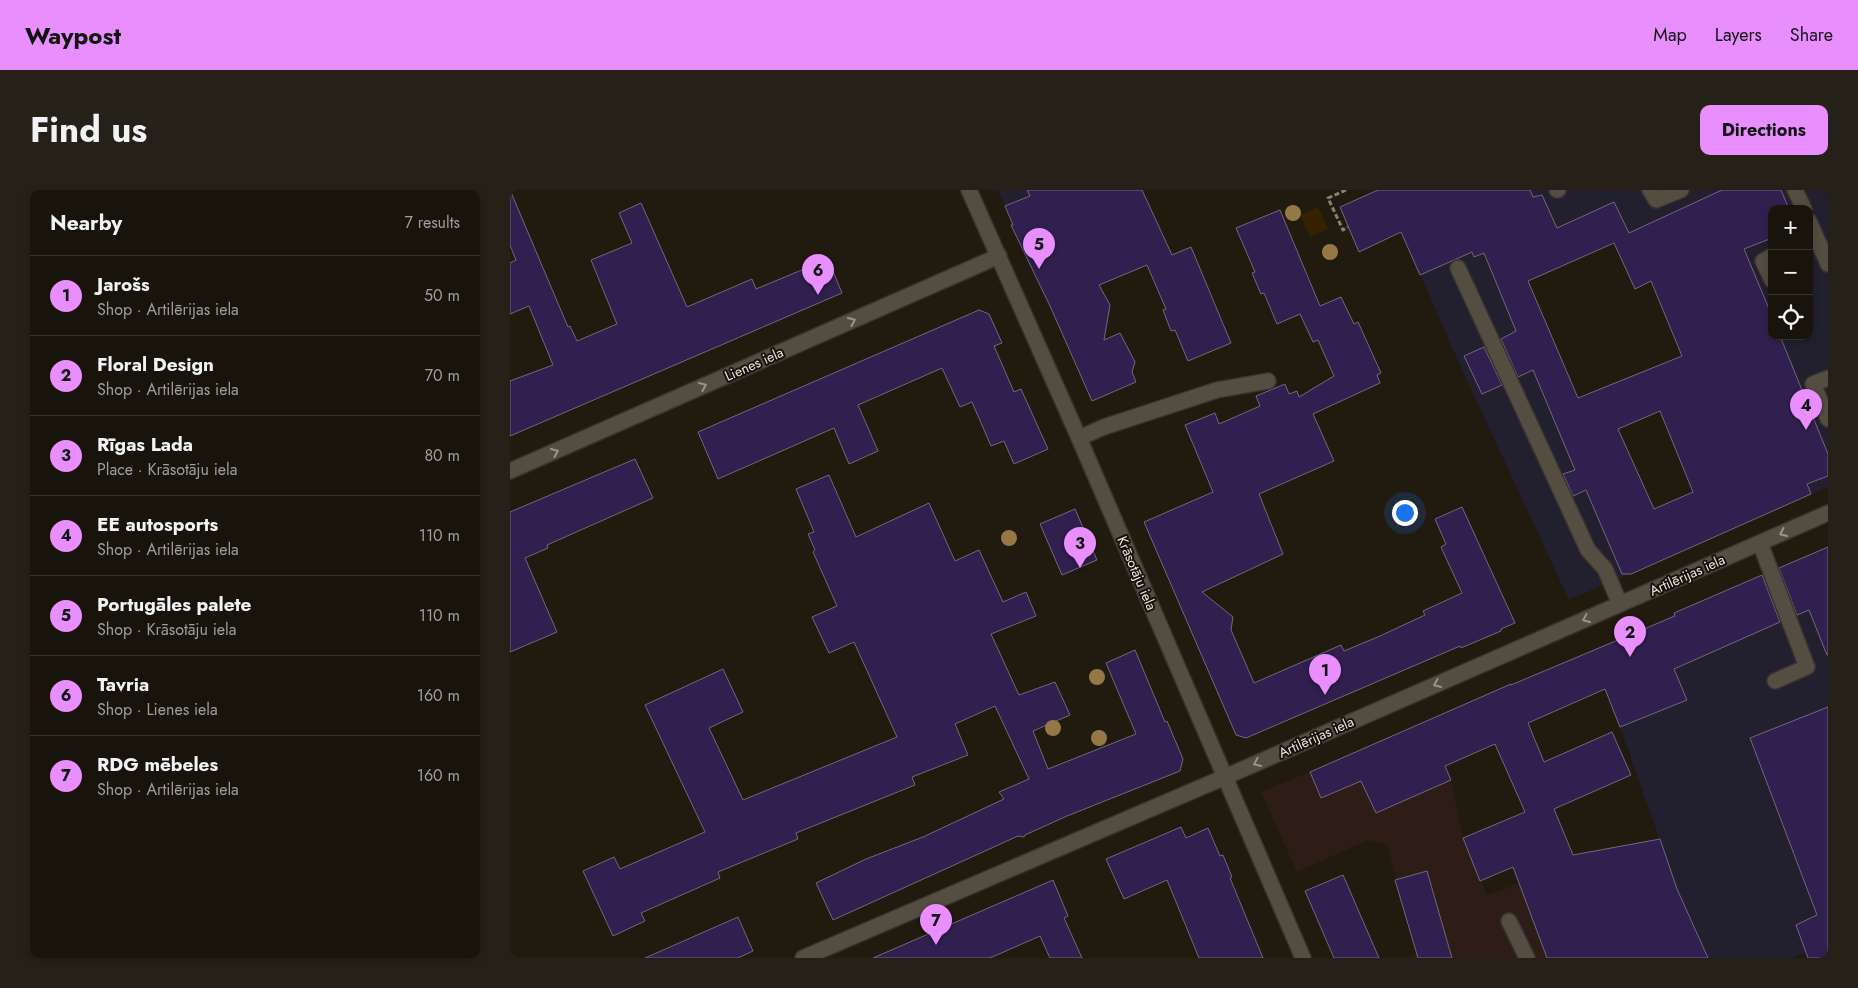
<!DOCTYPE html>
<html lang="en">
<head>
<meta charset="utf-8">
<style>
	:root { --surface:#18140b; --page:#252119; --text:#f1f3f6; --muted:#9f9e9d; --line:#36332c; --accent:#e98efe }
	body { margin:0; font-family:Jost,sans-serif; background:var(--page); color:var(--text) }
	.controls { position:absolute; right:15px; top:15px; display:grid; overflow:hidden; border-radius:10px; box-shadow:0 2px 8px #0003 }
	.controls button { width:45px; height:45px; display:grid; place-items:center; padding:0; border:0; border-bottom:1px solid var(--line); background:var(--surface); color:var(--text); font:25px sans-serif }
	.you { position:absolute; left:894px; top:322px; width:18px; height:18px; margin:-12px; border:4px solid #fff; border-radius:50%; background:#1a73e8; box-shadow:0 0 0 8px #1a73e833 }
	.badge { display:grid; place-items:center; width:32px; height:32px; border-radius:50%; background:var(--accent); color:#111; font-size:16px; font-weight:700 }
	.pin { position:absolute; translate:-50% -41px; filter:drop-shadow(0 1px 2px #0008) }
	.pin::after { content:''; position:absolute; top:26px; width:18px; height:15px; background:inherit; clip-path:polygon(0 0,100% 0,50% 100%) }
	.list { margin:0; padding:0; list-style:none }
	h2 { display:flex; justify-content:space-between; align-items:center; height:65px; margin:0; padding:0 20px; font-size:21px }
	h2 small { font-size:16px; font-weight:400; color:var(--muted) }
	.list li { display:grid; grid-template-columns:32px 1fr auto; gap:15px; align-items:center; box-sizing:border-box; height:80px; padding:0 20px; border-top:1px solid var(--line) }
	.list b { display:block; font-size:19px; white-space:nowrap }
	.list p { margin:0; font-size:16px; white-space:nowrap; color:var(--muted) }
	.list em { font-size:16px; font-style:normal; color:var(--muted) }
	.icon { flex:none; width:28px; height:28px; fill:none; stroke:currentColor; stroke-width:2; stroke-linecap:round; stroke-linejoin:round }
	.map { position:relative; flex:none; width:1318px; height:768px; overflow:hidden; border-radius:10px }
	header { display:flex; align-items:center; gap:30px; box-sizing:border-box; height:70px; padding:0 25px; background:var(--accent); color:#111 }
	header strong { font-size:24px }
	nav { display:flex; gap:28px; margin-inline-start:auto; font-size:18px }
	.intro { display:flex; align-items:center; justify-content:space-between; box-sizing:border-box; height:120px; padding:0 30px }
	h1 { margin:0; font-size:35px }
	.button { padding:12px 22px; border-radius:10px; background:var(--accent); color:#111; font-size:18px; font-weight:700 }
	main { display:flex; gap:30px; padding:0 30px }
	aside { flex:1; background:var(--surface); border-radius:10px; box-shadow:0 2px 8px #0003 }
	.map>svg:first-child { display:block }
</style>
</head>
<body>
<header>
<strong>Waypost</strong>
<nav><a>Map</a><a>Layers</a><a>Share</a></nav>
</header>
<div class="intro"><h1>Find us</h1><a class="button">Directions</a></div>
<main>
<aside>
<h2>Nearby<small>7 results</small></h2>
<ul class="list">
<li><span class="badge">1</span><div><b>Jarošs</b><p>Shop · Artilērijas iela</p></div><em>50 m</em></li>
<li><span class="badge">2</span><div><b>Floral Design</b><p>Shop · Artilērijas iela</p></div><em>70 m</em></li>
<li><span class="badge">3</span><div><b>Rīgas Lada</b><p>Place · Krāsotāju iela</p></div><em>80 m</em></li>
<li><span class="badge">4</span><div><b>EE autosports</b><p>Shop · Artilērijas iela</p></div><em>110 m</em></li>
<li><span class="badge">5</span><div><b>Portugāles palete</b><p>Shop · Krāsotāju iela</p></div><em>110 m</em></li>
<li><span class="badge">6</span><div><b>Tavria</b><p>Shop · Lienes iela</p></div><em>160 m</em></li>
<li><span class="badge">7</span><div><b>RDG mēbeles</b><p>Shop · Artilērijas iela</p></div><em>160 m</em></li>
</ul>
</aside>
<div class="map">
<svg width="1318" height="768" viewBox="0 0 1318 768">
	<rect width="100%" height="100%" fill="#201a0f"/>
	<g fill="#221f2f" fill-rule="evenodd">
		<polygon points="488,0 569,0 501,29"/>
		<path d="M978 0H1318V297L1301 304 1203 64 1125 99 1104 53 1018 91 1121 330 1142 374 1059 410 948 171 897 54ZM1262 19H1299V146H1262Z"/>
		<polygon points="1318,357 1318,721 1296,763 1282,768 1198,768 1167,699 1110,537 1079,461 1146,433 1164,423"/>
	</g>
	<polygon fill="#2e1d16" points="915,531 941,590 953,648 977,705 1057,676 1054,667 1150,649 1167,699 1198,768 897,768 906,764 877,655 858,650 787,682 751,602 800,582"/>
	<polygon fill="#342200" points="808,17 818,39 800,47 790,25"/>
	<g fill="#31204f" stroke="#6e6b78" fill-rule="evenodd">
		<polygon points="0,0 58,137 60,136 67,151 107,134 81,70 122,53 109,23 131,13 177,117 242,89 246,99 318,69 332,103 0,246 0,191 43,175 19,116 0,124 0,73 6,70 0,55"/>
		<polygon points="517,0 632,0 662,65 681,57 721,153 678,171 665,140 661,141 653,120 656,119 637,75 589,95 600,115 594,150 610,143 625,172 622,182 626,192 582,211 540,116 501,35 503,35 495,16 520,6"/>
		<path d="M868 0H1020L1023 7 1032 5 1047 38 1104 12 1119 43 1212 0H1271L1279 19H1262V48L1234 59 1262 126V146H1270L1318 264V286L1297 294 1301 304 1121 384H1112L1076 300 1063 306 1054 286 1053 284 1065 280 1023 180 1008 187 991 149 1006 141 974 63 964 67 962 62 910 85 891 42 849 62 830 17ZM1104 53 1125 99 1141 91 1172 166 1068 208 1018 91ZM1150 221 1183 302 1144 319 1108 239Z"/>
		<polygon points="770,20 810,116 831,107 844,134 848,132 871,183 867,185 870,193 803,224 824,271 749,304 773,364 692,402 723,427 721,440 744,493 831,455 834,461 870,446 915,425 913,421 952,403 931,357 936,354 925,329 952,317 1005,433 991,439 991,441 951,458 950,456 736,548 726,545 634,332 703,302 675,235 705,223 709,234 750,216 746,206 775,194 779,204 787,201 789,207 824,186 808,150 803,152 790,124 767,134 754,103 751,104 742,83 745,82 726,38"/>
		<polygon points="469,120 479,124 492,153 484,156 504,202 511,199 538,259 504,274 494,251 481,256 462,212 450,217 432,178 348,215 368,261 339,274 324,238 208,289 188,242"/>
		<polygon points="974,157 992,195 972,204 954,166"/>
		<polygon points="125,269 143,308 37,355 38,358 15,368 47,442 0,462 0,322"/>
		<polygon points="319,285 346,347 419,313 445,371 469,360 493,412 516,402 526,426 481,444 509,505 545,492 560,525 523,541 538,579 626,544 596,473 625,460 655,532 657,531 673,569 670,581 557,626 515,645 514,647 508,646 323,730 306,693 356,669 413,647 494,609 489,602 519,589 485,516 445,534 458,565 402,587 405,595 286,643 288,649 208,682 210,688 131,723 135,731 103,746 73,681 104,667 110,679 195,642 135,515 213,479 233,522 199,538 233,610 387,547 344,452 319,463 302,427 327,416 303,362 305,360 298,344 304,342 286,299"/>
		<polygon points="565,319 587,370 552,385 530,334"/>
		<polygon points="1318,357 1318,465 1317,465 1299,420 1287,425 1269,378"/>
		<polygon points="1252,385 1270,432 1164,479 1177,510 1110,537 1095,499 1018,533 1034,572 1102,542 1121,585 1044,619 1063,665 1150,649 1167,699 1198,768 1037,768 1003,677 970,691 953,648 1015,622 985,554 935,576 941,590 866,623 851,591 811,608 800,582 1001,494 1001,495 1165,426 1164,423"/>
		<polygon points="1318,517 1318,768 1298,768 1286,735 1307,725 1240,548"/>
		<polygon points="671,637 676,648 698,638 710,666 713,665 722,687 720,688 753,768 689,768 657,690 614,709 596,669"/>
		<polygon points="917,681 942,768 908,768 885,690"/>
		<polygon points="833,685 869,768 824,768 795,701"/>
		<polygon points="543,690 558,726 554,728 572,768 540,768 530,746 480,768 363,768"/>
		<polygon points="228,727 243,761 228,768 135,768"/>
	</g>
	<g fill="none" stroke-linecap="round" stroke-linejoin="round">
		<defs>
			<g id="minor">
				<polyline points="459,0 569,248 793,768"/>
				<polyline points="1047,0 1048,0"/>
				<polyline points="1140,0 1146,10 1171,0"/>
				<polyline points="1285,0 1294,19"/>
				<polyline points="1299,31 1318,74"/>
				<polyline points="1262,66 1253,71 1262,90"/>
				<polyline points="948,78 1078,360 1095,379 1110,414"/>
				<polyline points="1318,188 1303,194 1318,229"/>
				<polyline points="569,248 594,237 707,200 758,191"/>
				<polyline points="0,281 489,66"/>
				<polyline points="1250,353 1297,477 1265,491"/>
				<polyline points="999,731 1017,768"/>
				<polyline points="293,768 715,587 1318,323"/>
			</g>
		</defs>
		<use href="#minor" stroke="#37332e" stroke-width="18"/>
		<polyline stroke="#868077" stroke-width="3" stroke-dasharray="5 2.5" stroke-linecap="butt" points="836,0 818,8 833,40 838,37"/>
		<use href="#minor" stroke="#544d41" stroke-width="15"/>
	</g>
	<g fill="#947947">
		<circle cx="783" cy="23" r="8"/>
		<circle cx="820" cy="62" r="8"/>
		<circle cx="499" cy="348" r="8"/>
		<circle cx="587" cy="487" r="8"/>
		<circle cx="543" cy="538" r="8"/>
		<circle cx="589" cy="548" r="8"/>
	</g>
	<defs><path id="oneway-chevron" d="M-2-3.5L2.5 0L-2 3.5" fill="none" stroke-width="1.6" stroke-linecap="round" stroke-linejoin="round" transform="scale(1.25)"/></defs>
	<g stroke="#999389">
		<use href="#oneway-chevron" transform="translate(342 131) rotate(-24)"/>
		<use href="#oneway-chevron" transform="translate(193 196) rotate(-24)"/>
		<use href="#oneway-chevron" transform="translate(45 262) rotate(-24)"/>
		<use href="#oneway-chevron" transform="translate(1273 343) rotate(156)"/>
		<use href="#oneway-chevron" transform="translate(1076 429) rotate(156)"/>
		<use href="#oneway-chevron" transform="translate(927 494) rotate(156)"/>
		<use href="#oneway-chevron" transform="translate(747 573) rotate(156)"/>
	</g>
	<g text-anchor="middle" stroke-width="4" stroke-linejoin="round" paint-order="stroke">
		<g font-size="14" fill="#ede9e2" stroke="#171107">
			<text transform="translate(244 174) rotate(-24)" y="5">Lienes iela</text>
			<text transform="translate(627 383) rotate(67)" y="5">Krāsotāju iela</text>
			<text transform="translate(1177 385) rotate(-24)" y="5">Artilērijas iela</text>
			<text transform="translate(806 547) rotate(-24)" y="5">Artilērijas iela</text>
		</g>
	</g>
</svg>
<div class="controls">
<button>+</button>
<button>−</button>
<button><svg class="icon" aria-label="locate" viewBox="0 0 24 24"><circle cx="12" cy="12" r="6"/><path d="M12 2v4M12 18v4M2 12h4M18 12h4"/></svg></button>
</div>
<div class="you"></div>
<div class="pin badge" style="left:815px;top:505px">1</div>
<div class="pin badge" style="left:1120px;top:467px">2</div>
<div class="pin badge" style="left:570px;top:378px">3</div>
<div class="pin badge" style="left:1296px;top:240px">4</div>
<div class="pin badge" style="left:529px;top:79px">5</div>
<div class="pin badge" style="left:308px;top:105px">6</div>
<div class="pin badge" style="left:426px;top:755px">7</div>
</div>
</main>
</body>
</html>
